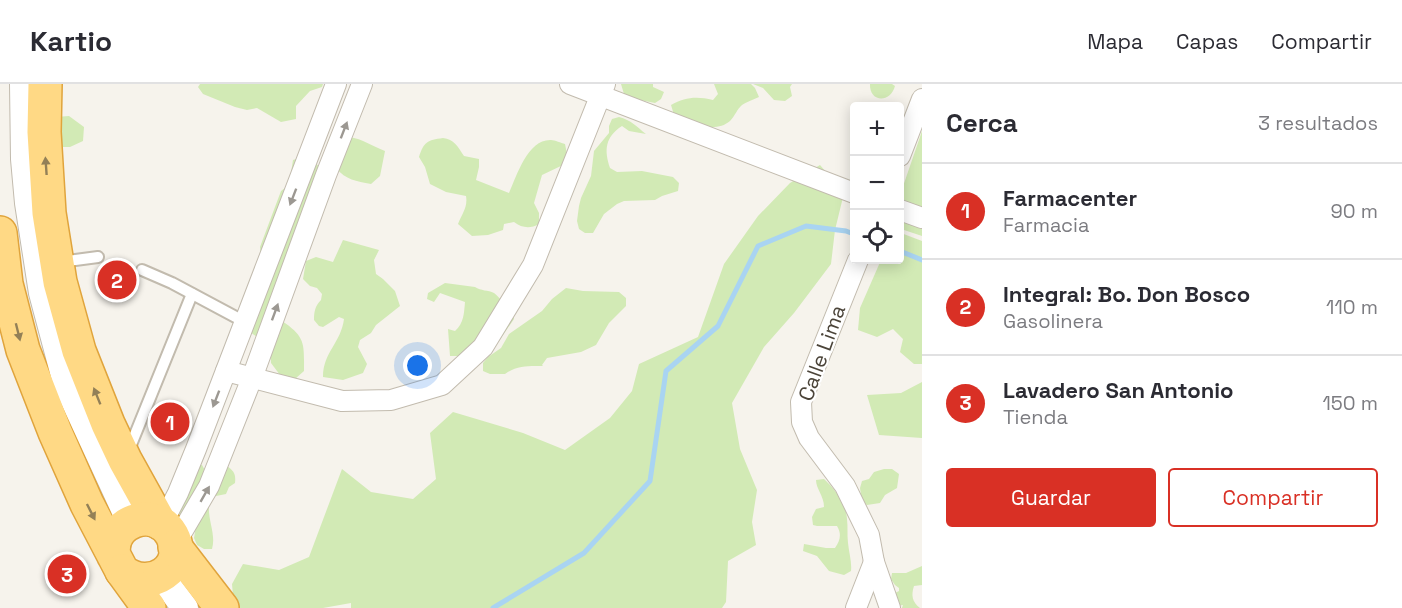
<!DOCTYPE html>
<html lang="es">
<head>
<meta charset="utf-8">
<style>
	:root { --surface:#fff; --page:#f2f2f3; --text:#2b2b33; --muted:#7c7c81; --line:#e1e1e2; --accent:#d93025 }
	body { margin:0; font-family:"Space Grotesk",sans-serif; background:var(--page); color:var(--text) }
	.controls { position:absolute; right:18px; top:18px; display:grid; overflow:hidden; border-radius:6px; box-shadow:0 3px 15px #0003 }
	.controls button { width:54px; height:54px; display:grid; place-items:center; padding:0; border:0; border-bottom:2px solid var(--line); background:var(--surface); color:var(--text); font:30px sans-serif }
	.you { position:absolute; left:418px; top:282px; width:21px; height:21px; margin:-15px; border:4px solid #fff; border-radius:50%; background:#1a73e8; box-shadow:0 0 0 9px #1a73e833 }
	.badge { display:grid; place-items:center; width:39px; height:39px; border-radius:50%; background:var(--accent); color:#fff; font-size:20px; font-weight:700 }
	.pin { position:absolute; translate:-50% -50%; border:3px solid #fff; box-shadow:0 2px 6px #0006 }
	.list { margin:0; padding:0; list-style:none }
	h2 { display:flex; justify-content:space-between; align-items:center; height:78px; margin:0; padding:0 24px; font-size:26px }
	h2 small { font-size:20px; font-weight:400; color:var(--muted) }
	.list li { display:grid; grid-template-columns:39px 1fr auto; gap:18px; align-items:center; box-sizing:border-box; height:96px; padding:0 24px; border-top:2px solid var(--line) }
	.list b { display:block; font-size:22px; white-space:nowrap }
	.list p { margin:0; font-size:20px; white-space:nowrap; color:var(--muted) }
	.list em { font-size:20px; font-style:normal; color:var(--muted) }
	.actions { display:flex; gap:12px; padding:18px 24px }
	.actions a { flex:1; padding:14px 0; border:2px solid var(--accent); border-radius:6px; text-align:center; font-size:21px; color:var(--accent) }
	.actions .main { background:var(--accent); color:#fff }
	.icon { flex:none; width:33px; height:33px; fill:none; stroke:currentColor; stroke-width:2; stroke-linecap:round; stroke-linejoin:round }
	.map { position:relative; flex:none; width:922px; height:524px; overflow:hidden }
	header { display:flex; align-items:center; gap:36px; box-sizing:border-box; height:84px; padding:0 30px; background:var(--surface); border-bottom:2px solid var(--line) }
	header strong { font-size:28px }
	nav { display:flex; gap:33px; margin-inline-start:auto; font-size:21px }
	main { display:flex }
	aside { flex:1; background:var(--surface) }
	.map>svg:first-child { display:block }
</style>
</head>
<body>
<header>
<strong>Kartio</strong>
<nav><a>Mapa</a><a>Capas</a><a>Compartir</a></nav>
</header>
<main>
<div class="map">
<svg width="922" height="524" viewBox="0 0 922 524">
	<rect width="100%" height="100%" fill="#f6f3ec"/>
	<g fill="#d2eab5">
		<polygon points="200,0 323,0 322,3 310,7 296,22 296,35 281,38 257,24 247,26 235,23 203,10 198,3"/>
		<polygon points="621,0 653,0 653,3 664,8 661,15 655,19 635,15 624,10"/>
		<path d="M714 0H751L755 4 759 13C753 16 746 18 742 21 737 25 735 32 730 37 715 50 692 39 675 34L671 21C685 13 697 12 713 16L718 10Z"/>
		<polygon points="753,0 792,0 790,3 792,12 785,17 774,16 763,4"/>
		<path d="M870 0H892L895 2C890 20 869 18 870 0Z"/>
		<polygon points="69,32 84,43 83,57 70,63 58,63 56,33"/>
		<path d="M619 33C631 36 637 43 646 50L629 47 622 42C605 53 604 66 610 84L617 88 642 87 673 93 679 99 678 107 662 112 655 116 624 117 617 120 604 130 593 149H585L579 145 577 137 579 122 581 114 591 92 594 67 609 49V42L612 35Z"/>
		<polygon points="922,47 922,152 904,146 900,129 900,111"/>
		<path d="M349 53C363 55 372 62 385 67L380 92 371 100C356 97 346 96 336 84Z"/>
		<path d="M443 54C454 55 458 63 464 72L479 75V83L476 96 509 109C517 91 528 55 551 56 555 56 561 59 565 60L567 70 563 81 542 91 534 119 539 129V140C530 145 522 144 514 138L504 140 503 146 488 151 472 152 458 140C462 130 468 123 466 112L446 108 430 100 425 83 419 73C424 58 427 56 443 54Z"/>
		<path d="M309 71 326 91 282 237C306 253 304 260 304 287L295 295H283L271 279 270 262 247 246 262 186 260 163 281 107 289 101 293 76Z"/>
		<polygon points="820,81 844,109 835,146 831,180 794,229 764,263 732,319 740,365 757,406 752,438 756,461 728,477 726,518 722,524 351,524 351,519 323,524 234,524 232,500 243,480 279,486 309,473 342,385 371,408 413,415 436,395 430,349 453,328 523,349 565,366 610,334 632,307 639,280 698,253 724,180 758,132 790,99"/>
		<polygon points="901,149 922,157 922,280 914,280 900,268 903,255 893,245 877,253 858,246 860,224 881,176 900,176 900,150"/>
		<path d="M343 156 379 166 374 176 376 190 383 195 395 207 400 222 376 241 371 249 360 256 358 263 367 280 363 289 343 296 323 293C323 268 341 259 344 235L339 233 323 243 319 242 314 236C314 228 315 222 321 216L322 210 317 204 310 202 303 195 306 177 316 173 333 178Z"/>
		<path d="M445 199 475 203C481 207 488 206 494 209 497 211 499 214 501 216 512 222 513 223 514 235L499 257 462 272H450L448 245 455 247C464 239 464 229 465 218L440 209 434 218 427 215 428 209Z"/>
		<path d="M566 204 583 207 619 208 626 214V222L609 239 596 261 581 268 547 274 542 281 543 282C529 282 517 281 505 290H490L483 287V279L488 273 501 264 509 250 542 227 552 215Z"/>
		<polygon points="922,298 922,354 879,351 867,311 901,309"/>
		<path d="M193 379 202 381 208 392 227 382C234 387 236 390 235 399L229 403 226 410 211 413C204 431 217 448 212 465H204L197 461 194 454 196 442 184 438 166 434Z"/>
		<polygon points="884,385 892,385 899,390 897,404 885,411 880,419 867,421 862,418 860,404 862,397 869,395 874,388"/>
		<path d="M824 395C835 405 846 419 847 435 848 443 847 451 848 459 849 469 852 478 851 487L844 491 829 487 817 472 803 467 804 460 826 464H835C840 457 842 450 837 442H817L813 441 812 433 816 425 824 423C824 412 816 405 816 396Z"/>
		<path d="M922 482V501L914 502C911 511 912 518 920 524H902L903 521 897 522 895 509 899 507V504L895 501 891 495 892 489H906Z"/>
	</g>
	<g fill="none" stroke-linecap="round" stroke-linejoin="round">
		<g stroke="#a9d4f2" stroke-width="5">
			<polyline points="900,167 922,176"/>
			<polyline points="493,524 584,469 650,397 666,287 718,242 758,162 806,142 846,147 851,149"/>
		</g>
		<defs>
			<g id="service">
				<polyline points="60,178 98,173"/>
				<polyline points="142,186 172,199 245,238"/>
				<polyline points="128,368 192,210"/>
			</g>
			<g id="minor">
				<polyline points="570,0 854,109"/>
				<polyline points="900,72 922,15"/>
				<polyline points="900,126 922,134"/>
				<polyline points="858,176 801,318 802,338 809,354 845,402 869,451 874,478 890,524"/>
				<polyline points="226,287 342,317 391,316 442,301 483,263 533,181 605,0"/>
				<polyline points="162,440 178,409 196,365 336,0"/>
				<polyline points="175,460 209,402 252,294 326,91 362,0"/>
				<polyline points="856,524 874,478"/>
			</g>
			<g id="tertiary">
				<polyline points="23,0 24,75 28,119 42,209 66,299 130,438"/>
				<polyline points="161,492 185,524"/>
			</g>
			<g id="trunk">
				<polyline points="45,0 44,48 49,129 60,198 79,267 108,340 125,376 160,439"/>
				<path d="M0 149 6 200 23 266 55 348 87 420 122 487C150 510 189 483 172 451 155 420 107 438 114 472"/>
				<polyline points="175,463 222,524"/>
				<polyline points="122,487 149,524"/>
			</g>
		</defs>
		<use href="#service" stroke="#c2bbae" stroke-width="14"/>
		<use href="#minor" stroke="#c2bbae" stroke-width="22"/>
		<use href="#tertiary" stroke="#c2bbae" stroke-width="28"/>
		<use href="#trunk" stroke="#e0a43c" stroke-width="36"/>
		<use href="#service" stroke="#fff" stroke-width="10"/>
		<use href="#minor" stroke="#fff" stroke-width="20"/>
		<use href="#tertiary" stroke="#fff" stroke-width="26"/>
		<use href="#trunk" stroke="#ffd985" stroke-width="33"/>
	</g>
	<defs><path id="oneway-solid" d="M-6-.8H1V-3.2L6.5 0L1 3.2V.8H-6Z" transform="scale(1.5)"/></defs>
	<g fill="#9c9892">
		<use href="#oneway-solid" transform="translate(344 46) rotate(-69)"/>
		<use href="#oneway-solid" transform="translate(293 113) rotate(111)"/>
		<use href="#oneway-solid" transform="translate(275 228) rotate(-70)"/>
		<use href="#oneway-solid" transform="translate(216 315) rotate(111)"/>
		<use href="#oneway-solid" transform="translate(205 410) rotate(-60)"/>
	</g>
	<g fill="#938057">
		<use href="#oneway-solid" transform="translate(46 82) rotate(-94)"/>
		<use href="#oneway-solid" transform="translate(18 248) rotate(76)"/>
		<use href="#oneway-solid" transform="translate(97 312) rotate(-112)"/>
		<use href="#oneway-solid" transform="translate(91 428) rotate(63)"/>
	</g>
	<g text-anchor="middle" stroke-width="4.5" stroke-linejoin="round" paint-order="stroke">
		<g font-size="21" fill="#4b4439" stroke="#fff">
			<text transform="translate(822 269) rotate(-70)" y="7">Calle Lima</text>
		</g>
	</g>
</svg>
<div class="controls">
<button>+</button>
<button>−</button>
<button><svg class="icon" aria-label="locate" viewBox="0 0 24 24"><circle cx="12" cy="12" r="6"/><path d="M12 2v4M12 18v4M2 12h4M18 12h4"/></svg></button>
</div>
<div class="you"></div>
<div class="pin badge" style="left:170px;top:338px">1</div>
<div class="pin badge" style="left:117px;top:196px">2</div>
<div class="pin badge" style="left:67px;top:490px">3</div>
</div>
<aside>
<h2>Cerca<small>3 resultados</small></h2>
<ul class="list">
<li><span class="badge">1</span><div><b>Farmacenter</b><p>Farmacia</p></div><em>90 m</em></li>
<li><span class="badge">2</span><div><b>Integral: Bo. Don Bosco</b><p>Gasolinera</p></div><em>110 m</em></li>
<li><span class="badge">3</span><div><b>Lavadero San Antonio</b><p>Tienda</p></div><em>150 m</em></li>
</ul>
<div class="actions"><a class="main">Guardar</a><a>Compartir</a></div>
</aside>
</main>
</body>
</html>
